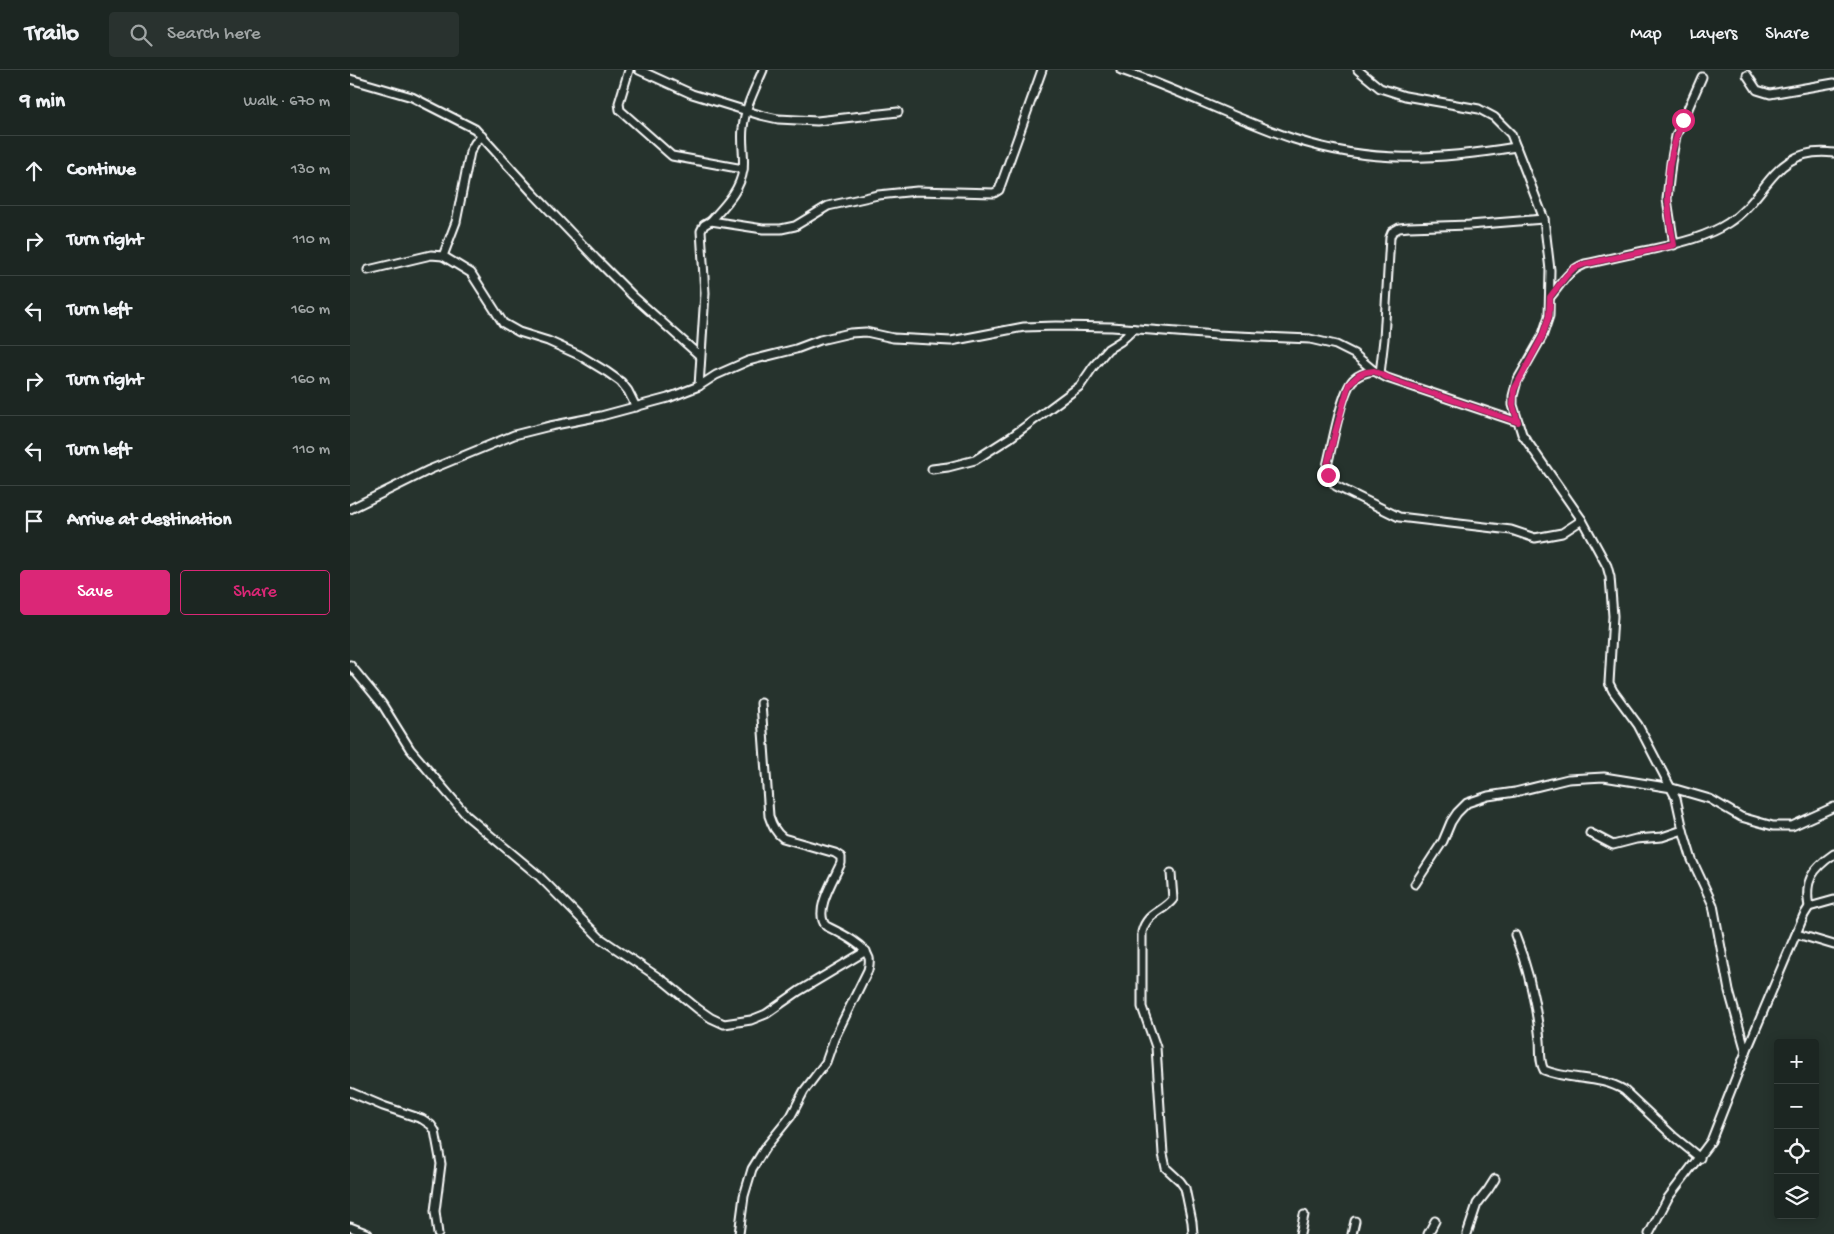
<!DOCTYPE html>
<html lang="en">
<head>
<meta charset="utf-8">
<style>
	:root { --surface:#1c2622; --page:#29322f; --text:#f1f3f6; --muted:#a0a5a5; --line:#3a4340; --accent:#db2777 }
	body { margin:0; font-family:"Gochi Hand",sans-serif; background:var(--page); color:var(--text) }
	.controls { position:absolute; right:15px; bottom:15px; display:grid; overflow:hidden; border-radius:5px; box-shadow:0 2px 12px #0003 }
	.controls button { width:45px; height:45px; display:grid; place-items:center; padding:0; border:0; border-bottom:1px solid var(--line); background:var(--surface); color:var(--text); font:25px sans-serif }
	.stop { position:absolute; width:15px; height:15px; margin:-11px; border:4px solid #db2777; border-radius:50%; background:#fff }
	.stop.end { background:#db2777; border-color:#fff; box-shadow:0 1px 5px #0008 }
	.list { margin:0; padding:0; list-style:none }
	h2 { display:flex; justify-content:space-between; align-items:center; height:65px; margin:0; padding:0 20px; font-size:21px }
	h2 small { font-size:16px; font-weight:400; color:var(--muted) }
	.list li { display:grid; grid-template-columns:32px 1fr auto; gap:15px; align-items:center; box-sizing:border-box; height:70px; padding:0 20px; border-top:1px solid var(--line) }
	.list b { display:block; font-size:19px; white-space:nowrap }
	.list em { font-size:16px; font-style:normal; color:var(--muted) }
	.actions { display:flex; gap:10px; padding:15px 20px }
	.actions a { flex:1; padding:11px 0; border:1px solid var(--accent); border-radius:5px; text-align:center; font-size:18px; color:var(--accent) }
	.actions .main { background:var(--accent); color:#fff }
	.icon { flex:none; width:28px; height:28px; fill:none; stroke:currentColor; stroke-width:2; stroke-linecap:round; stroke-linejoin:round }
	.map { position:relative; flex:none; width:1484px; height:1164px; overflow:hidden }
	header { display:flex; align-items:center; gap:30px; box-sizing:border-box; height:70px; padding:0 25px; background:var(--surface); border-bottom:1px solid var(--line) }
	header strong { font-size:24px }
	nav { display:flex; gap:28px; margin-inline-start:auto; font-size:18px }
	.search { width:350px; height:45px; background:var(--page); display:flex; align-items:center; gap:12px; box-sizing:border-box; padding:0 18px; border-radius:5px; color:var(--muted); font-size:19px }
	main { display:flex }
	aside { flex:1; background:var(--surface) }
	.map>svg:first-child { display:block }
</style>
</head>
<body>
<header>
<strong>Trailo</strong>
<div class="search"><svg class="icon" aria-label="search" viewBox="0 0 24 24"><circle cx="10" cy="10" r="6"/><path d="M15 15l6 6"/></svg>Search here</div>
<nav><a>Map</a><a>Layers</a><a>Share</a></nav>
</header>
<main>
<aside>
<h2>9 min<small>Walk · 670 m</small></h2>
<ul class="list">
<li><svg class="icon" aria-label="ahead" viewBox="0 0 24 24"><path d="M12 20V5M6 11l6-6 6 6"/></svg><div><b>Continue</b></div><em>130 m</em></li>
<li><svg class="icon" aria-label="right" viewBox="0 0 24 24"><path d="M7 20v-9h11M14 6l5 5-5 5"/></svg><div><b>Turn right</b></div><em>110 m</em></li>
<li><svg class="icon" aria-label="left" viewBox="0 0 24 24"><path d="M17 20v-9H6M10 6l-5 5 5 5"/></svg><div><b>Turn left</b></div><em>160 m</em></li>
<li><svg class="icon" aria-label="right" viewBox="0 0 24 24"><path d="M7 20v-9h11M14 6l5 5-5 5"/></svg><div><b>Turn right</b></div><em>160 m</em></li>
<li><svg class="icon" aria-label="left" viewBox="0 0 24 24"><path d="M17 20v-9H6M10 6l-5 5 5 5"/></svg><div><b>Turn left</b></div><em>110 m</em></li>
<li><svg class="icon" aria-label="arrive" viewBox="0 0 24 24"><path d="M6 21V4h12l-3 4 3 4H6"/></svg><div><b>Arrive at destination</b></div></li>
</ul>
<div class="actions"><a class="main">Save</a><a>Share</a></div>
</aside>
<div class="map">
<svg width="1484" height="1164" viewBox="0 0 1484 1164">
	<rect width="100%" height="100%" fill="#26332d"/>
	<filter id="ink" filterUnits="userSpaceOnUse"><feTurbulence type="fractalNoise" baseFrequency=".02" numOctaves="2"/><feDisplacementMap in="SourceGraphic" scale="10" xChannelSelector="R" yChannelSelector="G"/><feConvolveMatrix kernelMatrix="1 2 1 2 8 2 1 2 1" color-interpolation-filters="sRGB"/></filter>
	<g filter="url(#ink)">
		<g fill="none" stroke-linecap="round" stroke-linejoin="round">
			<defs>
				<g id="street">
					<polyline points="279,0 269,33 270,40 322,86 393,99"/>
					<polyline points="289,0 342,24 410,45 428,49 467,51 548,42"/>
					<path d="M771 0C830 20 885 49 944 69 1021 94 1087 90 1166 77"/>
					<polyline points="1008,0 1030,18 1055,26 1129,39 1144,47 1161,64 1194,149 1200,200 1199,246 1192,267 1167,311 1163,326 1163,335 1172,364 1232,450 1257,496 1260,507 1263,546 1259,613 1263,621 1288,655 1326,728 1333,760 1342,790 1363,835 1379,921 1396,982 1361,1071 1318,1128 1299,1164"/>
					<polyline points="1397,5 1407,20 1420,24 1484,13"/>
					<polyline points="0,9 62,27 125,59 182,122 246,189 283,226 350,286"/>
					<path d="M361 151C374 136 390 121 393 100 395 87 391 72 393 58 395 37 405 19 413 0"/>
					<polyline points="1324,175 1317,129 1321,93 1326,66 1352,7"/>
					<polyline points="93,186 106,152 120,82 125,73 132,66"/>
					<polyline points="18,200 81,185 93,186 121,203 153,253 169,262 198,271 229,285 257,302 271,312 278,321 286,337"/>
					<path d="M1200 227C1212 213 1217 201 1235 194 1256 190 1277 184 1299 180 1325 174 1355 168 1378 153 1419 127 1423 75 1484 83"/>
					<path d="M1024 301C1016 302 1009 304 1003 310 991 323 982 377 977 396V405L986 416 1049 447 1161 460 1185 468 1212 463 1232 450"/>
					<polyline points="1030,304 1034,269 1040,167 1042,162 1049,158 1059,157 1119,155 1194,149"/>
					<polyline points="349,316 355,223 351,161 354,155 361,151 413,159 431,159 445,156 478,136 528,125 567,121 644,123 649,120 692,0"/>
					<polyline points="582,399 598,397 625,390 661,367 730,316 743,297 758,279 771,271 784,259"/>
					<polyline points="0,439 79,400 164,365 200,356 251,346 318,328 349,316 366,305 398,291 446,279 470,270 500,263 516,262 543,268 601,271 674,257 706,256 762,257 866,265 960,269 986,275 1004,284 1024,301 1037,308 1168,352"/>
					<polyline points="0,595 32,634 60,679 117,746 189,806 250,868 315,912 348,939 361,948 374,954 401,950 416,944 449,921 516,881"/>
					<polyline points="1240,763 1263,775 1286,769 1312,767 1333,760"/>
					<path d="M821 803 823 829C812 843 797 842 792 862V937L806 977 813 1084 816 1098 830 1111 835 1118 842 1152 843 1164"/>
					<polyline points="1065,814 1093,771 1101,752 1107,743 1117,733 1138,726 1165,722 1218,709 1254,707 1322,718 1360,729 1391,747 1423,756 1442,756 1484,737"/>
					<path d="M1459 837C1454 811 1462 799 1484 784"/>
					<polyline points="1447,864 1484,875"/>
					<path d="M1165 865C1179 900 1186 932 1190 970 1191 980 1189 992 1194 1000 1220 1011 1250 1005 1274 1020L1324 1067 1350 1088"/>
					<polyline points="1396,982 1454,845 1459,837 1484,830"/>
					<polyline points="0,1022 33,1036 72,1049 81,1055 85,1061 91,1094 85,1141 88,1164"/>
					<polyline points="0,1157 18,1164"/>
					<path d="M389 1164 394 1126 402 1099 415 1078 441 1046 454 1021 476 992 484 969 518 900C519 896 520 892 519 888 515 874 488 862 476 856 463 841 484 809 491 793V787L485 783 433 768C425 762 422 755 419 746L411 633"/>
					<polyline points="950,1164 954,1145"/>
					<polyline points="1002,1164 1005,1151"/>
					<polyline points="1078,1164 1085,1151"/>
					<polyline points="1117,1164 1127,1134 1138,1120 1145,1109"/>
				</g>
			</defs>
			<use href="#street" stroke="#fff" stroke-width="11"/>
			<use href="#street" stroke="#26332d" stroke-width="7"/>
		</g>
	</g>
	<g fill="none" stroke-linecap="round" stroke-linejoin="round" filter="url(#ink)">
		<path stroke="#db2777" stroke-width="6" d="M978 405 977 396 985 363 999 314 1009 305 1016 302 1024 301 1045 311 1168 352 1163 335 1164 320 1192 267 1199 246 1200 227 1216 206 1224 198 1235 194 1324 175C1315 130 1314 93 1333 50"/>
	</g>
</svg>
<div class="controls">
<button>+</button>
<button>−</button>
<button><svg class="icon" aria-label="locate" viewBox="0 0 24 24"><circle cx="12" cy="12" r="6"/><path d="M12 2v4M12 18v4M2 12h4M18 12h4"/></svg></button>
<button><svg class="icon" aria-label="layers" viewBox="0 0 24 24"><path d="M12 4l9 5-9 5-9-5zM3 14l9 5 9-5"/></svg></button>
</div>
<div class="stop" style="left:1333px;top:50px"></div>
<div class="stop end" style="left:978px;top:405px"></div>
</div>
</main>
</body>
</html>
